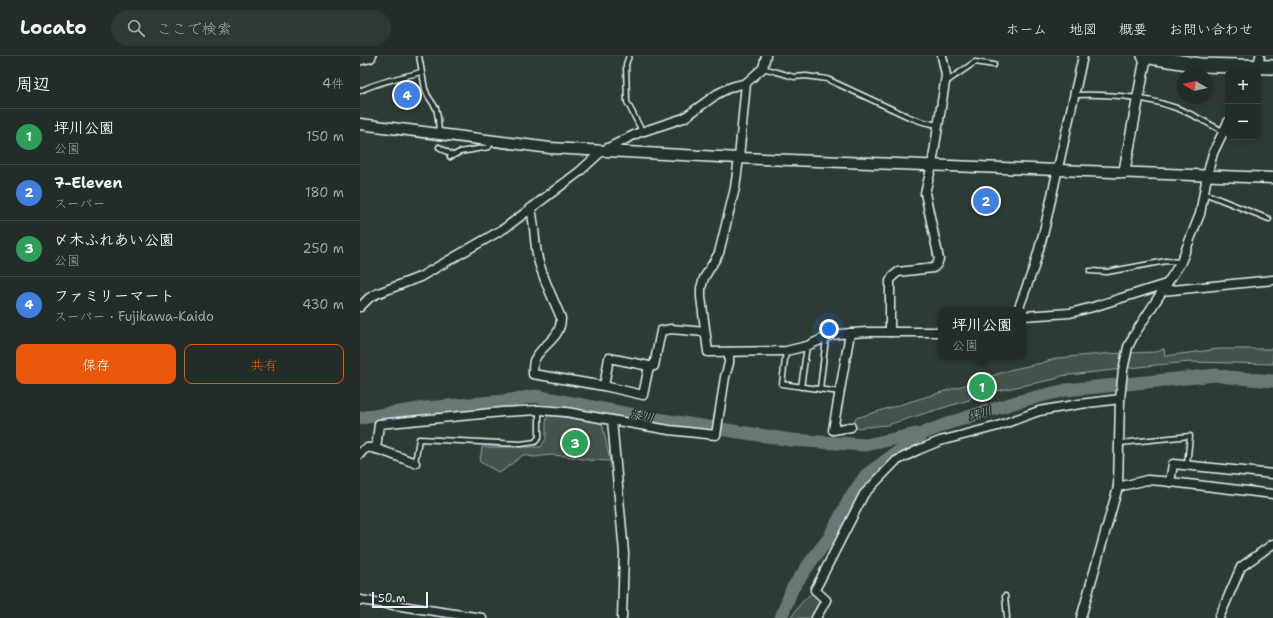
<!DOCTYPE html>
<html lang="ja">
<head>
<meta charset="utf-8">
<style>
	:root { --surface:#222c28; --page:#2e3834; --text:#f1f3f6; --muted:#a2a7a8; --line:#3f4845; --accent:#ea580c }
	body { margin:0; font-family:"Shantell Sans","Klee One",sans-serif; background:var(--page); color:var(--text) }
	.controls { position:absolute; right:12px; top:12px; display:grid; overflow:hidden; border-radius:8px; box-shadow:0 2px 10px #0003 }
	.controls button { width:36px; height:36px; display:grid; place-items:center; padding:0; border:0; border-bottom:1px solid var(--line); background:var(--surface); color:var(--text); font:20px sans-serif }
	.compass { position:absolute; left:817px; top:12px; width:36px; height:36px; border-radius:50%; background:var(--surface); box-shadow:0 2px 10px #0003; rotate:279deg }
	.scale { position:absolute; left:12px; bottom:10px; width:56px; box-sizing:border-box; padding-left:4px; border:2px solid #e8f1f8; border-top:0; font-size:11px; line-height:14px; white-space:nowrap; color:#e8f1f8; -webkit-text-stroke:3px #26332d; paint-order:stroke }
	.you { position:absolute; left:469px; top:273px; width:14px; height:14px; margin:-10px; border:3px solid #fff; border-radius:50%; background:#1a73e8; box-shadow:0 0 0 6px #1a73e833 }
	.badge { display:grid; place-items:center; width:26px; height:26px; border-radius:50%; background:var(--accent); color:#fff; font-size:13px; font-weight:700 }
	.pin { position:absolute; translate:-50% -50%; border:2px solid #fff; box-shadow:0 1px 4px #0006 }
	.popup { position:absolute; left:578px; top:251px; width:88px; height:52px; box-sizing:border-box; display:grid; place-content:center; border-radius:8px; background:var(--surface); filter:drop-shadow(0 1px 3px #0005); font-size:13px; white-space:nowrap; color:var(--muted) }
	.popup b { font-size:15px; color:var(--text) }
	.popup::after { content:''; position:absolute; left:50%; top:100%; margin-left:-8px; border:8px solid transparent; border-top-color:var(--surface) }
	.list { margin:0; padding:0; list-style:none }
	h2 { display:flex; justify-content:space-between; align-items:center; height:52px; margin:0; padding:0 16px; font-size:17px }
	h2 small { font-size:13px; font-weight:400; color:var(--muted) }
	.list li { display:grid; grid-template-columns:26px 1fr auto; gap:12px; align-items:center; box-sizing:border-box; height:56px; padding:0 16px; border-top:1px solid var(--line) }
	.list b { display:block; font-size:15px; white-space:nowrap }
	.list p { margin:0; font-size:13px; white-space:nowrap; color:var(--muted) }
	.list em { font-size:13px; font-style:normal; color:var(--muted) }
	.actions { display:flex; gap:8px; padding:12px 16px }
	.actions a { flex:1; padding:9px 0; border:1px solid var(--accent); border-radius:8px; text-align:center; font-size:14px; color:var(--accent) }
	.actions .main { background:var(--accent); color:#fff }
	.icon { flex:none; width:22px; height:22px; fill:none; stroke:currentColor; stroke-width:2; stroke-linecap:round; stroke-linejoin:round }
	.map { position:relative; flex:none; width:913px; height:562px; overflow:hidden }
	header { display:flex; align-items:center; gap:24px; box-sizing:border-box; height:56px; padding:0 20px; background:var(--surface); border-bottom:1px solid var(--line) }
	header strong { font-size:19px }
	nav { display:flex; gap:22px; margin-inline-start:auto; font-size:14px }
	.search { width:280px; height:36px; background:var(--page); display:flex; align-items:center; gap:10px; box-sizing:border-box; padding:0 14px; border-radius:22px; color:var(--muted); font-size:15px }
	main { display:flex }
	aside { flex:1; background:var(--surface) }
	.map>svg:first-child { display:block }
</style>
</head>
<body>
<header>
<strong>Locato</strong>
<div class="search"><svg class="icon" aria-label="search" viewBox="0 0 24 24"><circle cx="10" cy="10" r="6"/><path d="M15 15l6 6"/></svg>ここで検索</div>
<nav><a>ホーム</a><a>地図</a><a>概要</a><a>お問い合わせ</a></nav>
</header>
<main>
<aside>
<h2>周辺<small>4件</small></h2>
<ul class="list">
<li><span class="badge" style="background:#2e9e5b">1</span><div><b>坪川公園</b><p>公園</p></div><em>150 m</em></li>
<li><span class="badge" style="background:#3f7fe0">2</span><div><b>7-Eleven</b><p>スーパー</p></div><em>180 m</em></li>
<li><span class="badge" style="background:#2e9e5b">3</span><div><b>〆木ふれあい公園</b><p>公園</p></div><em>250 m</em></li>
<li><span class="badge" style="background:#3f7fe0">4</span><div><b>ファミリーマート</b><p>スーパー · Fujikawa-Kaido</p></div><em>430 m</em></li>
</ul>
<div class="actions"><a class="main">保存</a><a>共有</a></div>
</aside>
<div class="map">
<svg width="913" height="562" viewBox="0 0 913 562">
	<rect width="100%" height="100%" fill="#2e3b35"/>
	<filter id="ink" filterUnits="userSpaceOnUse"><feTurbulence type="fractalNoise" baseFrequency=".025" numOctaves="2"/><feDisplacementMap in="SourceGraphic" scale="8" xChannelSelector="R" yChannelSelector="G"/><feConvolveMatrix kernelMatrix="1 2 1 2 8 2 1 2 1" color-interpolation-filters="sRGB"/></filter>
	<g filter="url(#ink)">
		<g fill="#45524e" stroke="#96a2a3">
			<polygon points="802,293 804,293 805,300 859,293 913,293 913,308 831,306 796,309 701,320 696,323 631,336 615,335 609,344 527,369 496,372 493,368 496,362 615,326 649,314 682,307 697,302 742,298 796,296 800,295"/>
			<polygon points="188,359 242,367 250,405 228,404 206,400 190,399 174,401 163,399 140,417 120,406 122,391 181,391 186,383 186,366"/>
			<path d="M453 537 463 546 454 562H431C437 553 443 542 453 537Z"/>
		</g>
		<polygon fill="#0007" points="58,35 61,38 60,49 40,47 37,44"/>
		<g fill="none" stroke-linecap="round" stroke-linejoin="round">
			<g stroke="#6b7775" stroke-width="13">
				<polyline points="0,362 65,352 144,345 176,340 284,361 431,384 506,389 556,378"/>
				<polyline points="421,562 432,533 452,504 469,482 489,444 506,419 564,377 592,366 660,345 706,334 856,319 868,321 913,325"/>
			</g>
		</g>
		<polygon fill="#596563" stroke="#e8f1f8" points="38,32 58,34 57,46 36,44"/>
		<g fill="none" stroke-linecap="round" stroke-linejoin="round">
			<defs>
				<g id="service">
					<polyline points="59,0 65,33 68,40 76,52 78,62 79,78"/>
					<polyline points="269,0 266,8 267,46 282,75"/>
					<polyline points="403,12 434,21 446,20 467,23 549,61 563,66 578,69"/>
					<polyline points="586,26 615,6 634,9"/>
					<path d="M0 35C19 25 41 22 61 16"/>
					<path d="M715 39C746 38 780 40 810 50 829 55 846 67 863 75"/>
					<polyline points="79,91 92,99"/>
					<polyline points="90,101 100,96 129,91 131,85"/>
					<polyline points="844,137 909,163"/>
					<polyline points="730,215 747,216 806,205 820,206"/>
					<polyline points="426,295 422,328 480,336"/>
					<polyline points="441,331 447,290"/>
					<polyline points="460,333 466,282"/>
					<polyline points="760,387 830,380 827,409"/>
					<polyline points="55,407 59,383 161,388 175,386 179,381 179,354"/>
					<polyline points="645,540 647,562"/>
				</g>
				<g id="minor">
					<polyline points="406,0 403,12 386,27 379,102 375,132 359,197 344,222 341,232 341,241 348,296 426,295 447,290 471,279 479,278 507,276 581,276"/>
					<polyline points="895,14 898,9 900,0"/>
					<path d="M171 153C175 169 174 186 178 203 183 223 193 242 201 262 201 284 181 288 174 305 173 309 173 314 173 318L244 330 249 302 289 310"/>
					<polyline points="802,235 913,224"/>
					<polyline points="0,251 9,242 16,238 60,221 145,172 219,116 242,95 278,77 324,62 357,38 371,31 386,27"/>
					<polyline points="658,254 674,211 684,175 723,0"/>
					<polyline points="663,260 710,257 733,251 806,228"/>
					<path d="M530 276V225L533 220 538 216 573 212C577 210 578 207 579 203L565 137 572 109 585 26 586 19 582 0"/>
					<polyline points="490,277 473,374 491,371"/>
					<polyline points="244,330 283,339 289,310 294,310 301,275 311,273 345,276"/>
					<polyline points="252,364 264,497 262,562"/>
					<polyline points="16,393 19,368 142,356 179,354 206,356 309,374 356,379 365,321 369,307 369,296"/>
					<path d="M0 398C2 396 3 393 7 392 14 390 46 404 55 407"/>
					<polyline points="810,426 813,408 913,418"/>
					<polyline points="758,431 787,424 802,425 913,438"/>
					<polyline points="0,544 122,562"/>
					<polyline points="456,562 466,544 455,534 504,438 536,405 558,394 580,385 638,370 679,355 720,348 760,343"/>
					<polyline points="721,562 758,431 760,343 763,314 768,291 774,279 821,206 840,158 847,120 853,97 868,66"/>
					<polyline points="859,562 881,511 913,488"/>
				</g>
				<g id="tertiary">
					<polyline points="0,68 190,92 379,102 913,122"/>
					<polyline points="764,117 786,0"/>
				</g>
				<g id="primary">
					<polyline points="784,0 840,9 913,11"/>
					<polyline points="0,2 9,0"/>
				</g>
			</defs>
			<use href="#service" stroke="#e8f1f8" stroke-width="7"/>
			<use href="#minor" stroke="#e8f1f8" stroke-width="11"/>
			<use href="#tertiary" stroke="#e8f1f8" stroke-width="13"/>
			<use href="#primary" stroke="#e8f1f8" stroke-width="16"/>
			<use href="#service" stroke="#26332d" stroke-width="4"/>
			<use href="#minor" stroke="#26332d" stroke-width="8"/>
			<use href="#tertiary" stroke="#26332d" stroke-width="10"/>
			<use href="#primary" stroke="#26332d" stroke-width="13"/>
		</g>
	</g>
	<g text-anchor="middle" stroke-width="3" stroke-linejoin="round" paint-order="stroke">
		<g font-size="12" font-style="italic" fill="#b0babd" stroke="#26332d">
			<text transform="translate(620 358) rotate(-18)" y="4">坪川</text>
			<text transform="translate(282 360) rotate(10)" y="4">漆川</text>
		</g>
	</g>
</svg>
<div class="controls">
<button>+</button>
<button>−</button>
</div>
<svg class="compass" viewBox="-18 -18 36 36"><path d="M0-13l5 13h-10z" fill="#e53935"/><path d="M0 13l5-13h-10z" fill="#a2a7a8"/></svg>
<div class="scale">50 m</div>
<div class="you"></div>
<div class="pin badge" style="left:622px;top:331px;background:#2e9e5b">1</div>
<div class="popup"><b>坪川公園</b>公園</div>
<div class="pin badge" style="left:626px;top:145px;background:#3f7fe0">2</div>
<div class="pin badge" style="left:215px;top:387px;background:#2e9e5b">3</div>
<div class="pin badge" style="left:47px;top:39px;background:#3f7fe0">4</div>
</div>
</main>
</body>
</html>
